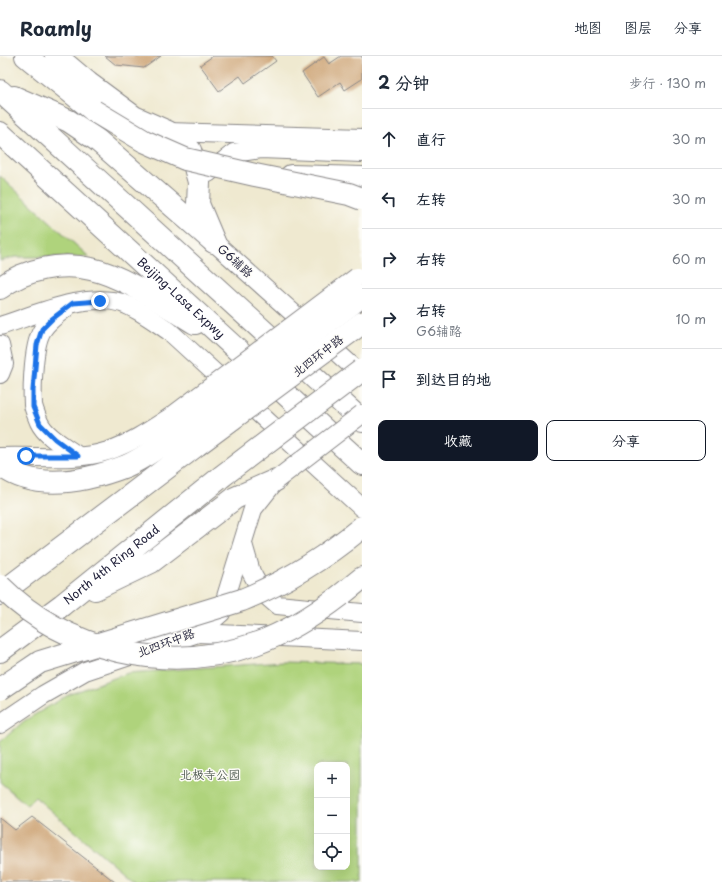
<!DOCTYPE html>
<html lang="zh">
<head>
<meta charset="utf-8">
<style>
	:root { --surface:#fff; --page:#f6f6f7; --text:#1f2937; --muted:#747a83; --line:#e0e1e3; --accent:#111827 }
	body { margin:0; font-family:"Playpen Sans","LXGW WenKai TC",sans-serif; background:var(--page); color:var(--text) }
	.controls { position:absolute; right:12px; bottom:12px; display:grid; overflow:hidden; border-radius:8px; box-shadow:0 4px 16px #0002 }
	.controls button { width:36px; height:36px; display:grid; place-items:center; padding:0; border:0; border-bottom:1px solid var(--line); background:var(--surface); color:var(--text); font:20px sans-serif }
	.stop { position:absolute; width:12px; height:12px; margin:-9px; border:3px solid #1a73e8; border-radius:50%; background:#fff }
	.stop.end { background:#1a73e8; border-color:#fff; box-shadow:0 1px 4px #0008 }
	.list { margin:0; padding:0; list-style:none }
	h2 { display:flex; justify-content:space-between; align-items:center; height:52px; margin:0; padding:0 16px; font-size:17px }
	h2 small { font-size:13px; font-weight:400; color:var(--muted) }
	.list li { display:grid; grid-template-columns:26px 1fr auto; gap:12px; align-items:center; box-sizing:border-box; height:60px; padding:0 16px; border-top:1px solid var(--line) }
	.list b { display:block; font-size:15px; white-space:nowrap }
	.list p { margin:0; font-size:13px; white-space:nowrap; color:var(--muted) }
	.list em { font-size:13px; font-style:normal; color:var(--muted) }
	.actions { display:flex; gap:8px; padding:12px 16px }
	.actions a { flex:1; padding:9px 0; border:1px solid var(--accent); border-radius:8px; text-align:center; font-size:14px; color:var(--accent) }
	.actions .main { background:var(--accent); color:#fff }
	.icon { flex:none; width:22px; height:22px; fill:none; stroke:currentColor; stroke-width:2; stroke-linecap:round; stroke-linejoin:round }
	.map { position:relative; flex:none; width:362px; height:826px; overflow:hidden }
	header { display:flex; align-items:center; gap:24px; box-sizing:border-box; height:56px; padding:0 20px; background:var(--surface); border-bottom:1px solid var(--line) }
	header strong { font-size:19px }
	nav { display:flex; gap:22px; margin-inline-start:auto; font-size:14px }
	main { display:flex }
	aside { flex:1; background:var(--surface) }
	.map>svg:first-child { display:block }
</style>
</head>
<body>
<header>
<strong>Roamly</strong>
<nav><a>地图</a><a>图层</a><a>分享</a></nav>
</header>
<main>
<div class="map">
<svg width="362" height="826" viewBox="0 0 362 826">
	<rect width="100%" height="100%" fill="#fdfcf7"/>
	<filter id="ink" filterUnits="userSpaceOnUse"><feTurbulence type="fractalNoise" baseFrequency=".025" numOctaves="2"/><feDisplacementMap in="SourceGraphic" scale="8" xChannelSelector="R" yChannelSelector="G"/><feConvolveMatrix kernelMatrix="1 2 1 2 8 2 1 2 1" color-interpolation-filters="sRGB"/></filter>
	<filter id="wash" filterUnits="userSpaceOnUse"><feTurbulence type="fractalNoise" baseFrequency=".012" numOctaves="4" result="noise"/><feDisplacementMap in="SourceGraphic" scale="16" xChannelSelector="R" yChannelSelector="G"/><feGaussianBlur stdDeviation="0.9" result="paint"/><feColorMatrix in="noise" values="0 0 0 0 0 0 0 0 0 0 0 0 0 0 0 0 0 1.4 0 .05"/><feComposite in="paint" operator="in"/></filter>
	<g filter="url(#wash)">
		<rect width="100%" height="100%" fill="#efe9d0"/>
		<g fill="#afd37c" stroke="#687a5c" fill-rule="evenodd">
			<polygon points="0,120 89,201 15,201 0,205"/>
			<path d="M283 606 362 608V826H134L35 741 27 749 0 726V686L24 665 70 638 128 617ZM317 709H347V811H317Z"/>
		</g>
		<g id="blocks">
			<g fill="#cea577">
				<polygon points="105,0 161,0 144,12 116,9"/>
				<polygon points="213,0 272,0 276,5 245,27 240,20 219,35 200,9"/>
				<polygon points="341,0 362,0 362,23 345,34 340,26 318,41 302,17 324,1 329,8"/>
				<polygon points="32,761 115,826 0,826 0,762 15,774"/>
			</g>
		</g>
	</g>
	<g filter="url(#ink)">
		<use href="#blocks" fill-opacity="0" stroke="#888686" stroke-width="1"/>
		<g fill="none" stroke-linecap="round" stroke-linejoin="round">
			<defs>
				<g id="minor">
					<polyline points="168,76 362,82"/>
					<polyline points="208,117 234,97 261,93 362,97"/>
					<polyline points="214,186 362,319"/>
					<path d="M66 252C58 258 49 264 43 273 33 287 32 331 33 349 34 354 37 361 39 366 46 381 66 391 78 400"/>
					<path d="M0 270C35 259 85 236 122 247 139 253 154 265 169 275L362 452"/>
					<polyline points="0,289 4,308 0,318"/>
					<path d="M0 401C35 399 74 406 108 395 132 387 152 373 172 360"/>
					<polyline points="243,488 251,516 262,536 277,549 362,557"/>
					<polyline points="198,577 362,585"/>
					<polyline points="0,668 43,639 85,615 198,577 221,557 253,453 276,424"/>
				</g>
				<polyline id="major" points="56,0 88,27 134,61 168,76 190,94 199,126 198,148 214,186"/>
				<g id="highway">
					<polyline points="26,0 94,55"/>
					<polyline points="0,35 362,365"/>
					<polyline points="14,41 69,65 97,84 214,186"/>
					<path id="s1" d="M0 77 362 408"/>
					<polyline points="291,120 362,122"/>
					<path d="M0 232C25 213 61 206 91 213 124 220 165 249 195 267"/>
					<path d="M0 409C36 437 87 425 126 410 146 401 165 387 183 374"/>
					<polyline points="95,533 151,506 235,442 276,424"/>
					<polyline points="0,538 197,389"/>
					<polyline points="341,539 362,522"/>
					<path id="s2" d="M0 595 62 549 221 421"/>
				</g>
			</defs>
			<use href="#minor" stroke="#888686" stroke-width="20"/>
			<use href="#major" stroke="#888686" stroke-width="24"/>
			<use href="#highway" stroke="#888686" stroke-width="24"/>
			<use href="#minor" stroke="#fff" stroke-width="18"/>
			<use href="#major" stroke="#fff" stroke-width="22"/>
			<use href="#highway" stroke="#fff" stroke-width="22"/>
			<defs>
				<g id="minor-bridge">
					<polyline points="172,360 357,221"/>
					<polyline points="276,424 362,358"/>
				</g>
				<g id="highway-bridge">
					<polyline points="94,55 144,85 185,103 255,119 349,138 362,143"/>
					<polyline points="183,374 362,240"/>
					<polyline points="197,389 362,267"/>
					<polyline points="221,421 362,314"/>
					<path d="M0 530C65 595 167 619 255 588 286 577 315 559 341 539"/>
					<path d="M0 633 40 606 242 544C286 526 326 501 362 471"/>
				</g>
			</defs>
			<use href="#minor-bridge" stroke="#888686" stroke-width="20" stroke-linecap="butt"/>
			<use href="#highway-bridge" stroke="#888686" stroke-width="24" stroke-linecap="butt"/>
			<use href="#minor-bridge" stroke="#fff" stroke-width="18"/>
			<use href="#highway-bridge" stroke="#fff" stroke-width="22"/>
		</g>
	</g>
	<g fill="none" stroke-linecap="round" stroke-linejoin="round" filter="url(#ink)">
		<polyline stroke="#1a73e8" stroke-width="5" points="26,400 78,400 55,383 40,368 33,351 33,334 37,289 42,273 52,263 73,247 100,245"/>
	</g>
	<g text-anchor="middle" stroke-width="3" stroke-linejoin="round" paint-order="stroke">
		<g font-size="12" fill="#22223b" stroke="#fdfcf7">
			<text transform="translate(235 205) rotate(42)" y="4">G6辅路</text>
			<text dy="4" stroke="none"><textPath href="#s1" startOffset="245">Beijing-Lasa Expwy</textPath></text>
			<text transform="translate(318 300) rotate(-37)" y="4">北四环中路</text>
			<text dy="4" stroke="none"><textPath href="#s2" startOffset="141">North 4th Ring Road</textPath></text>
			<text transform="translate(166 587) rotate(-20)" y="4">北四环中路</text>
		</g>
		<g font-size="12" fill="#4c574e" stroke="#fdfcf7">
			<text x="210" y="723">北极寺公园</text>
		</g>
	</g>
</svg>
<div class="controls">
<button>+</button>
<button>−</button>
<button><svg class="icon" aria-label="locate" viewBox="0 0 24 24"><circle cx="12" cy="12" r="6"/><path d="M12 2v4M12 18v4M2 12h4M18 12h4"/></svg></button>
</div>
<div class="stop" style="left:26px;top:400px"></div>
<div class="stop end" style="left:100px;top:245px"></div>
</div>
<aside>
<h2>2 分钟<small>步行 · 130 m</small></h2>
<ul class="list">
<li><svg class="icon" aria-label="ahead" viewBox="0 0 24 24"><path d="M12 20V5M6 11l6-6 6 6"/></svg><div><b>直行</b></div><em>30 m</em></li>
<li><svg class="icon" aria-label="left" viewBox="0 0 24 24"><path d="M17 20v-9H6M10 6l-5 5 5 5"/></svg><div><b>左转</b></div><em>30 m</em></li>
<li><svg class="icon" aria-label="right" viewBox="0 0 24 24"><path d="M7 20v-9h11M14 6l5 5-5 5"/></svg><div><b>右转</b></div><em>60 m</em></li>
<li><svg class="icon" aria-label="right" viewBox="0 0 24 24"><path d="M7 20v-9h11M14 6l5 5-5 5"/></svg><div><b>右转</b><p>G6辅路</p></div><em>10 m</em></li>
<li><svg class="icon" aria-label="arrive" viewBox="0 0 24 24"><path d="M6 21V4h12l-3 4 3 4H6"/></svg><div><b>到达目的地</b></div></li>
</ul>
<div class="actions"><a class="main">收藏</a><a>分享</a></div>
</aside>
</main>
</body>
</html>
